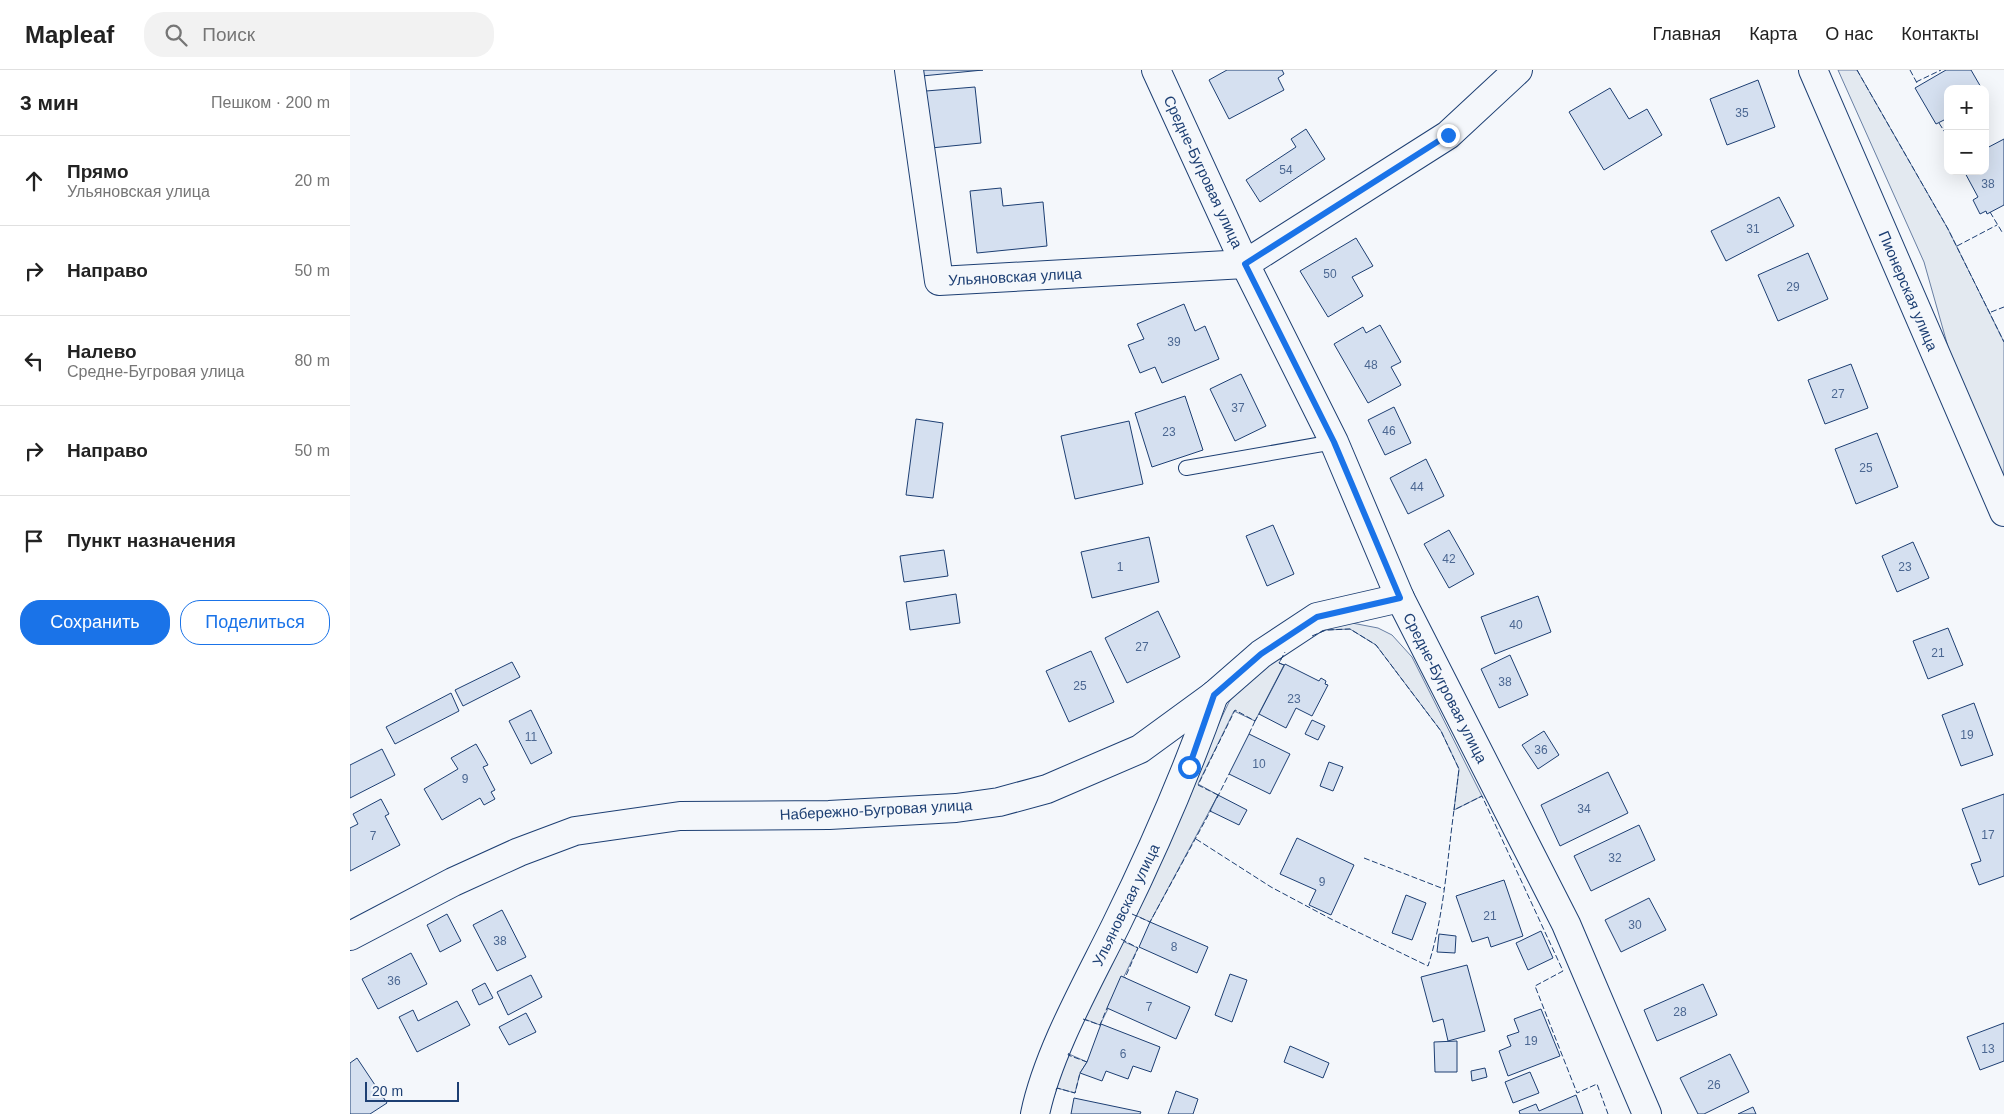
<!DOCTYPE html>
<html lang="ru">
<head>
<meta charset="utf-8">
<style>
	:root { --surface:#fff; --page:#f2f2f2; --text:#222; --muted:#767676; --line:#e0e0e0; --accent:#1a73e8 }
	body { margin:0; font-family:Helvetica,sans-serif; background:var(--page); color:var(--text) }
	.controls { position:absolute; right:15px; top:15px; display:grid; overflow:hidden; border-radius:10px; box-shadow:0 5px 20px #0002 }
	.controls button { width:45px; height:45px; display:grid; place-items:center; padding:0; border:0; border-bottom:1px solid var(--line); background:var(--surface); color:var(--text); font:25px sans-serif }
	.scale { position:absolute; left:15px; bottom:12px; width:94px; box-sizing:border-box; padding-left:5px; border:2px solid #1d3f73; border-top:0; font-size:14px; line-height:18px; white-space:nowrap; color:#1d3f73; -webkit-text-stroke:4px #f4f7fb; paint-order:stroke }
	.stop { position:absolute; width:15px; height:15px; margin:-11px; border:4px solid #1a73e8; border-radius:50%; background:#fff }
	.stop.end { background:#1a73e8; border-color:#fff; box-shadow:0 1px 5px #0008 }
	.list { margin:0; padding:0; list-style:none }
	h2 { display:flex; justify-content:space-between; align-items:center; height:65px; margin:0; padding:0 20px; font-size:21px }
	h2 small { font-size:16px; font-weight:400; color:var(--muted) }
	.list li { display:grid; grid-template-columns:32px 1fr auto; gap:15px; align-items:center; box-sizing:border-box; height:90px; padding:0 20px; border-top:1px solid var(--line) }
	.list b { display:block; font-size:19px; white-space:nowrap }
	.list p { margin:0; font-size:16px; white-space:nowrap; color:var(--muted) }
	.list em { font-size:16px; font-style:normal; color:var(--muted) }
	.actions { display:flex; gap:10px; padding:15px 20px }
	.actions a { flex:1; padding:11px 0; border:1px solid var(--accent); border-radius:20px; text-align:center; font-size:18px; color:var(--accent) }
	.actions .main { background:var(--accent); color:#fff }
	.icon { flex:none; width:28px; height:28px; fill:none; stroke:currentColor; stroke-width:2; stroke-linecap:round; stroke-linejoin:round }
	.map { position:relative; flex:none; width:1654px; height:1044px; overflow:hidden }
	header { display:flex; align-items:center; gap:30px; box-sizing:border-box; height:70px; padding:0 25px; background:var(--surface); border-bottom:1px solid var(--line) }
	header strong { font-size:24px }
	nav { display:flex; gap:28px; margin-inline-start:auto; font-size:18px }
	.search { width:350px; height:45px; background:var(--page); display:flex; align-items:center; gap:12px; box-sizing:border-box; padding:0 18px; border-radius:20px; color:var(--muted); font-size:19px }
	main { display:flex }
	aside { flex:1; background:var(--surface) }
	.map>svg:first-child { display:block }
</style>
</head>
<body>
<header>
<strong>Mapleaf</strong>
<div class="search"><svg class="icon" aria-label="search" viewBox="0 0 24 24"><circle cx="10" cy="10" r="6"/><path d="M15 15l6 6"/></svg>Поиск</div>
<nav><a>Главная</a><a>Карта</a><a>О нас</a><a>Контакты</a></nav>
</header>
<main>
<aside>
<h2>3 мин<small>Пешком · 200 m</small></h2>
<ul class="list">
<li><svg class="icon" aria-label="ahead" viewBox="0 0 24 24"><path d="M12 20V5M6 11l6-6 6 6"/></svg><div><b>Прямо</b><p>Ульяновская улица</p></div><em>20 m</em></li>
<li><svg class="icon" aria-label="right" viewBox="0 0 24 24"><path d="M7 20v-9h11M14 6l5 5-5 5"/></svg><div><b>Направо</b></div><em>50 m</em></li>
<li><svg class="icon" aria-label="left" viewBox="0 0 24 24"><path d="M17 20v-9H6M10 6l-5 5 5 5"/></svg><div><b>Налево</b><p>Средне-Бугровая улица</p></div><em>80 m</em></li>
<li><svg class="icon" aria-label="right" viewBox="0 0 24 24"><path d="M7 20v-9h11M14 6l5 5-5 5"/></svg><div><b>Направо</b></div><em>50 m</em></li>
<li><svg class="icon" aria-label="arrive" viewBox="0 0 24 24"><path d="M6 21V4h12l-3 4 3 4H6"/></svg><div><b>Пункт назначения</b></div></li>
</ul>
<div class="actions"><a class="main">Сохранить</a><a>Поделиться</a></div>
</aside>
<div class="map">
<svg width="1654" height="1044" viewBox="0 0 1654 1044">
	<rect width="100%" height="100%" fill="#f4f7fb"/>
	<g fill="#e3e9f0" stroke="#687fa3">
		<polygon points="1488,0 1507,0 1598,159 1654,272 1654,425 1604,298 1574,192"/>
		<polygon points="1002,553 1028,558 1042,565 1062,587 1132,726 1104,740 1109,699 1091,661 1026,575 1000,559 976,560 946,572 935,582 929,593 934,595 905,651 884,641 848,714 868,725 800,852 783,844 770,870 788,878 750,955 732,948 719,984 737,992 730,1003 725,1023 707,1018 698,1044 715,976 879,632 893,612 965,557"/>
	</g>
	<g fill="#d5e0f0" stroke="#1d3f73">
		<polygon points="571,0 633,0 572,6"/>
		<polygon points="877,0 932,0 934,4 928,8 934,20 879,49 859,10"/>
		<polygon points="1596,0 1621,0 1632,19 1598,19 1598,48 1586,54 1565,18"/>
		<polygon points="1408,10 1425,57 1377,75 1360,29"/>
		<polygon points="625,17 631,73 581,78 576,21"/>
		<polygon points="1260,18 1279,49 1297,39 1312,65 1254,100 1219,42"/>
		<polygon points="956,59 975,89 910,132 896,110 946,77 941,69"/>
		<polygon points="1654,69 1654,135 1637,144 1636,141 1630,144 1623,130 1628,127 1614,101 1635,101 1635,79"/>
		<polygon points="651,118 653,136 693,132 697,176 627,183 620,121"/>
		<polygon points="1429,127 1444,156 1376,191 1361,161"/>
		<polygon points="1006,168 1023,196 1002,207 1013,226 978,247 950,201"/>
		<polygon points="1458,183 1478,229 1428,251 1408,205"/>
		<polygon points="834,234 845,261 855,256 869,289 812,313 805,297 790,303 778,275 794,269 787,254"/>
		<polygon points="1030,255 1051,292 1041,297 1051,315 1018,333 984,274 1013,257 1016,263"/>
		<polygon points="1501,294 1518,338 1475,354 1458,310"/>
		<polygon points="891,304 916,356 885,371 860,319"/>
		<polygon points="835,326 853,380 802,397 785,343"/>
		<polygon points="1044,337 1061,373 1035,385 1018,350"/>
		<polygon points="566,349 593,353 583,428 556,425"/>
		<polygon points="779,351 793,414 725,429 711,366"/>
		<polygon points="1527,363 1548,417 1506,434 1485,379"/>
		<polygon points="1076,389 1094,426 1058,444 1040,408"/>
		<polygon points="923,455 944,504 917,516 896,466"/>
		<polygon points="1099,460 1124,504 1099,518 1074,474"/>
		<polygon points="799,467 809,512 742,528 731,482"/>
		<polygon points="1563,472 1579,508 1547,522 1532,486"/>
		<polygon points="594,480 598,506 554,512 550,486"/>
		<polygon points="606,524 610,553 560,560 556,532"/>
		<polygon points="1188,526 1201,562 1145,584 1131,547"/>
		<polygon points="808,541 830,587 777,613 755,568"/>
		<polygon points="1598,558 1613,595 1578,609 1563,571"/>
		<polygon points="741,581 764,632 719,652 696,601"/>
		<polygon points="1160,585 1178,625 1149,638 1131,599"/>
		<polygon points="162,592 170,607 113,636 105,620"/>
		<polygon points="935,594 969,611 971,608 976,611 975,614 978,615 962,646 946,638 936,658 909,644"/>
		<polygon points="101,623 109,641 45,674 36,657"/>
		<polygon points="1624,633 1643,685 1611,696 1592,645"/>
		<polygon points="181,640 202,683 181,694 159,651"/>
		<polygon points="962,650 975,656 968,670 955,664"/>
		<polygon points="1194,661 1209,685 1188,699 1172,675"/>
		<polygon points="899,664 940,684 920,724 879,704"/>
		<polygon points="126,674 138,695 133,697 145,720 141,722 145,729 134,735 130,728 92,750 74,719 108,699 101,688"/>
		<polygon points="32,679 45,705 0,728 0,695"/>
		<polygon points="979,692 993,697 983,721 970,716"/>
		<polygon points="1258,702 1278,743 1210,776 1191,735"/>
		<polygon points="1654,724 1654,806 1629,815 1621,794 1631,791 1612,739"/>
		<polygon points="868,725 897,740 889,755 860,741"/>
		<polygon points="31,729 39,744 35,746 50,775 0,801 0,758 8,754 3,744"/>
		<polygon points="1289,755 1305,790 1241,821 1224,786"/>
		<polygon points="947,768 1004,795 981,845 959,835 966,820 930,804"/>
		<polygon points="1154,810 1173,866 1141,877 1138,867 1122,872 1106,826"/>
		<polygon points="1056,825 1076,833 1062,870 1042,863"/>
		<polygon points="1299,828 1316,860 1271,882 1255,850"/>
		<polygon points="152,840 176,887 147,901 123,855"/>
		<polygon points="97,844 111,871 90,882 77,855"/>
		<polygon points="800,852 858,877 847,903 789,877"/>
		<polygon points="1191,861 1203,888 1178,900 1166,873"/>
		<polygon points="1089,864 1106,866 1105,883 1087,882"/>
		<polygon points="61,883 77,914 28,939 12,909"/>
		<polygon points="1117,895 1135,961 1098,971 1093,949 1083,952 1071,907"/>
		<polygon points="880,904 897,910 882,952 865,945"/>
		<polygon points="181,905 192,927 158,945 147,922"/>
		<polygon points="771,906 840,937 826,969 757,938"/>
		<polygon points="135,913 143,928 129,935 122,920"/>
		<polygon points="1353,914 1367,945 1307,971 1294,940"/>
		<polygon points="107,931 120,955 67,982 49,947 63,940 68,951"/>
		<polygon points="1191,939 1210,986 1158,1006 1149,981 1161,976 1157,966 1169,962 1164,949"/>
		<polygon points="176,943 186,962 159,975 149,957"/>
		<polygon points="1654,953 1654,991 1630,1000 1617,967"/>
		<polygon points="751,954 810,977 801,1002 783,996 778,1009 756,1001 752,1011 730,1003 737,992"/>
		<polygon points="1107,971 1107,1002 1085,1002 1084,972"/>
		<polygon points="940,976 979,993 973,1008 934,992"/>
		<polygon points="1380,984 1399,1022 1354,1044 1348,1044 1330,1008"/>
		<polygon points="7,988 37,1033 20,1044 0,1044 0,993"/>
		<polygon points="1135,998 1137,1007 1122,1011 1121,1001"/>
		<polygon points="1180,1002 1189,1023 1163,1033 1155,1012"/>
		<polygon points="826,1021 848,1029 843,1044 818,1044"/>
		<polygon points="1226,1025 1233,1044 1170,1044 1169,1041 1186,1034 1189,1041"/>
		<polygon points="724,1028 791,1042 790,1044 721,1044"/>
		<polygon points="1403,1037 1406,1044 1388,1044"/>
	</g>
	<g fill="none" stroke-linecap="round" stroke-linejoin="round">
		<defs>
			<polyline id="service" points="836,398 984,372"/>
			<g id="minor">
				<polyline points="559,0 589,211 895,194 1098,65 1168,0"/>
				<polyline points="806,0 895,194 984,372 1050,528 1216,854 1297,1044"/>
				<polyline points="1463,0 1654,442"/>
				<polyline points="0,866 103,812 169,782 225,761 330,746 479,745 606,738 649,732 697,719 790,679 864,625 911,584 967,547 1050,528"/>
				<path d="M685 1044C698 982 738 912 766 855 803 780 836 704 864 625"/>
			</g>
		</defs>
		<use href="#service" stroke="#1d3f73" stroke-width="16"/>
		<use href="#minor" stroke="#1d3f73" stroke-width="30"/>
		<use href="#service" stroke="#f4f7fb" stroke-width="14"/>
		<use href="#minor" stroke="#f4f7fb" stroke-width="28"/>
		<g stroke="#1d3f73" stroke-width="1" stroke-dasharray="6 2.5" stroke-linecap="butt">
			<polyline points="1507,0 1598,159 1654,272"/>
			<polyline points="1560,0 1567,13"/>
			<polyline points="1566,12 1591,0"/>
			<polyline points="1589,53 1596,64"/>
			<polyline points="1640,142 1652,162"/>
			<polyline points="1607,176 1647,155"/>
			<polyline points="1641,242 1654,237"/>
			<polyline points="962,566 976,560 1000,559 1026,575 1091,661 1109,699 1104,740 1132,726 1213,901 1185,916 1227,1023 1247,1014 1258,1044"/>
			<polyline points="934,595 929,593 935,582"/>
			<polyline points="899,664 905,651"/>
			<polyline points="868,725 848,715 885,640 905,651 909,644"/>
			<polyline points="867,728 879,704"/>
			<path d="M846 769 921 817 981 849 1078 896C1094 847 1097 791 1104 740"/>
			<polyline points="1014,788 1094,819"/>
			<polyline points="782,844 800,852 861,740"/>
			<polyline points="771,869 788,878 775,908"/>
			<polyline points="733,949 750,955 757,938"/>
			<polyline points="719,983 718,985 737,992"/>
			<polyline points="706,1020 707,1018 725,1023 730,1003"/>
		</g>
	</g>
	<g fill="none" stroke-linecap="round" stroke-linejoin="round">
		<polyline stroke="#1a73e8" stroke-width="6" points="839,697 864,625 911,584 967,547 1050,528 984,372 895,194 1098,65"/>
	</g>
	<g text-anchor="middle" stroke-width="4" stroke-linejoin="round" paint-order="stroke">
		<g font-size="12" fill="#4b6792">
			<text x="1392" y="47">35</text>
			<text x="936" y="104">54</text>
			<text x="1638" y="118">38</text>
			<text x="1403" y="163">31</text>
			<text x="980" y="208">50</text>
			<text x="1443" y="221">29</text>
			<text x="824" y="276">39</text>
			<text x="1021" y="299">48</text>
			<text x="1488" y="328">27</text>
			<text x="888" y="342">37</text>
			<text x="1039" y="365">46</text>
			<text x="819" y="366">23</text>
			<text x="1516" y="402">25</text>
			<text x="1067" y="421">44</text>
			<text x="1099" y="493">42</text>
			<text x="770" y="501">1</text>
			<text x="1555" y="501">23</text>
			<text x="1166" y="559">40</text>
			<text x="792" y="581">27</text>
			<text x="1588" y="587">21</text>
			<text x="1155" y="616">38</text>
			<text x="730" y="620">25</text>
			<text x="944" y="633">23</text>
			<text x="1617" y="669">19</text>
			<text x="181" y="671">11</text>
			<text x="1191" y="684">36</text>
			<text x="909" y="698">10</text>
			<text x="115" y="713">9</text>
			<text x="1234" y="743">34</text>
			<text x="1638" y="769">17</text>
			<text x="23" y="770">7</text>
			<text x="1265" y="792">32</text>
			<text x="972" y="816">9</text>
			<text x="1140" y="850">21</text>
			<text x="1285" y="859">30</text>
			<text x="150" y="875">38</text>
			<text x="824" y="881">8</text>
			<text x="44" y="915">36</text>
			<text x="799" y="941">7</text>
			<text x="1330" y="946">28</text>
			<text x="1181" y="975">19</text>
			<text x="1638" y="983">13</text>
			<text x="773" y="988">6</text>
			<text x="1364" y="1019">26</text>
		</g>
		<g font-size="15" fill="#1d3f73" stroke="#f4f7fb">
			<text transform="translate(853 102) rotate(65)" y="5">Средне-Бугровая улица</text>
			<text transform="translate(665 207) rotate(-3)" y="5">Ульяновская улица</text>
			<text transform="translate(1558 221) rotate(67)" y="5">Пионерская улица</text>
			<text transform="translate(1095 618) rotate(63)" y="5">Средне-Бугровая улица</text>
			<text transform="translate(526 740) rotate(-3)" y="5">Набережно-Бугровая улица</text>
			<text transform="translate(776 835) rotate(-64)" y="5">Ульяновская улица</text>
		</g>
	</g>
</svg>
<div class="controls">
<button>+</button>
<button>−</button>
</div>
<div class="scale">20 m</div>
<div class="stop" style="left:839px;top:697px"></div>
<div class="stop end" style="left:1098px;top:65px"></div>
</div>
</main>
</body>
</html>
